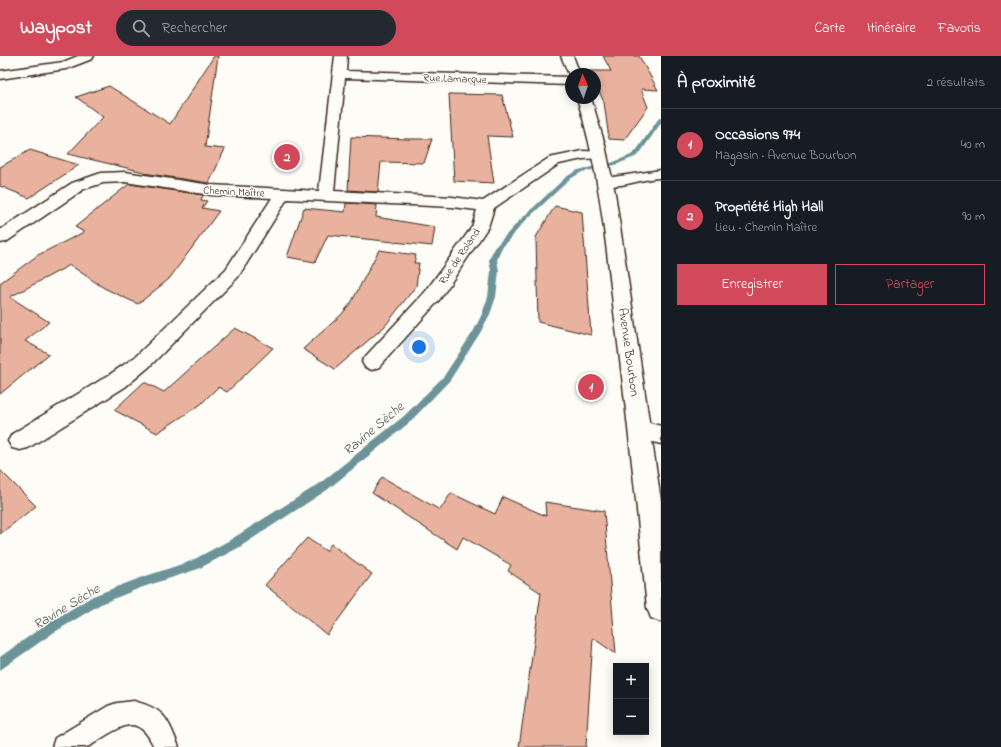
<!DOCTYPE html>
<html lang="fr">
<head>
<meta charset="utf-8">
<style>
	:root { --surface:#171b24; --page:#242831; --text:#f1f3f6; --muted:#9ea1a6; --line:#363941; --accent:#d1495b }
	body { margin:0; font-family:"Indie Flower",sans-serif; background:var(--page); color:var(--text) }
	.controls { position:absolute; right:12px; bottom:12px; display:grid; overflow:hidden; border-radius:0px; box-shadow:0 2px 10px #0003 }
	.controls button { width:36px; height:36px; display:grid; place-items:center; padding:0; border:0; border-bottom:1px solid var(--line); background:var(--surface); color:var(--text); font:20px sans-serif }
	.compass { position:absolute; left:565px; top:12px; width:36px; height:36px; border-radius:50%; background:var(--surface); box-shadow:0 2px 10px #0003; rotate:358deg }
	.you { position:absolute; left:419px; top:291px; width:14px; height:14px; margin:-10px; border:3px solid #fff; border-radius:50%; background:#1a73e8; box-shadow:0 0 0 6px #1a73e833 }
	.badge { display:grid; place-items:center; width:26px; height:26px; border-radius:50%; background:var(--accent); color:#fff; font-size:13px; font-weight:700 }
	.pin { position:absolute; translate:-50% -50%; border:2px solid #fff; box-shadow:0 1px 4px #0006 }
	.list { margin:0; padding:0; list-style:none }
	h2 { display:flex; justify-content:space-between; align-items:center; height:52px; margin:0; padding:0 16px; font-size:17px }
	h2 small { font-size:13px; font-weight:400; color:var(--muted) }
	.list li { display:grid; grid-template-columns:26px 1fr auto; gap:12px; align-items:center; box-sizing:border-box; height:72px; padding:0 16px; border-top:1px solid var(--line) }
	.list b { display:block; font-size:15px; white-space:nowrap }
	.list p { margin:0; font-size:13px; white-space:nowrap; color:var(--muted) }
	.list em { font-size:13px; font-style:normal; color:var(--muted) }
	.actions { display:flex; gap:8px; padding:12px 16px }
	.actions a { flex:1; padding:9px 0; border:1px solid var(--accent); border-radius:0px; text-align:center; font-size:14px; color:var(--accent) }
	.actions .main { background:var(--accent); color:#fff }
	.icon { flex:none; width:22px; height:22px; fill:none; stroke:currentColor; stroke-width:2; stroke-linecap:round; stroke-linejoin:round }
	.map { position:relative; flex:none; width:661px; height:691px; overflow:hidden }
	header { display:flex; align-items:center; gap:24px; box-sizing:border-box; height:56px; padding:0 20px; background:var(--accent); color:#fff }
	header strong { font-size:19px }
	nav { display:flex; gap:22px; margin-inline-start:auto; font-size:14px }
	.search { width:280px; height:36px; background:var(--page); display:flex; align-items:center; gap:10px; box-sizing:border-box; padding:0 14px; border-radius:22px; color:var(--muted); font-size:15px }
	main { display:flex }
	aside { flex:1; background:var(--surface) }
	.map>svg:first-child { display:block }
</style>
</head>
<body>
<header>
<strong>Waypost</strong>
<div class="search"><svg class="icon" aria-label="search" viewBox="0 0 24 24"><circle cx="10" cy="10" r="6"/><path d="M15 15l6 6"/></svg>Rechercher</div>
<nav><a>Carte</a><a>Itinéraire</a><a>Favoris</a></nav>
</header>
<main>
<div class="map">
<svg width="661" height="691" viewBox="0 0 661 691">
	<rect width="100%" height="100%" fill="#fdfcf7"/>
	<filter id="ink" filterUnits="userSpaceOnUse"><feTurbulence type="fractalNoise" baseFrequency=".025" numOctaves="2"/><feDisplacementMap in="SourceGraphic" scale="8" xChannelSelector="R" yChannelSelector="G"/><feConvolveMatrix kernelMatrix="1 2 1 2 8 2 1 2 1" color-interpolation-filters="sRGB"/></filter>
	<g filter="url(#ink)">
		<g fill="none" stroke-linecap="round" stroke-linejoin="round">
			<polygon fill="#6c9498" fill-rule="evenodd" points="661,61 661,67 640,97 635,101 615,109 582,116 570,123 524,166 501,193 497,204 499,215 496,241 490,258 480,277 450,324 410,366 327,434 238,492 198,513 140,532 101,548 53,577 0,614 0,601 45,569 93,540 140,522 191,505 230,484 319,428 404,360 444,320 473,276 482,258 488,241 491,215 489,204 494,192 520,164 566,121 578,114 611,107 631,99 636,95 659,62"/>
		</g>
		<g fill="#e9b29f" stroke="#3b2a1e">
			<polygon points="214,0 218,0 205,91 225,93 209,127 143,117 144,116 68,98 103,61 76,41 109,30 170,68"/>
			<polygon points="603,0 639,0 658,34 641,33 648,51 624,84 609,83 604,46 595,27 595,18 591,18 589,15 611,15"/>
			<polygon points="449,38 502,39 513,81 487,80 494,127 454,125"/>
			<polygon points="351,81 408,83 432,83 424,107 381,106 378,136 348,134"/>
			<polygon points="30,94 79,109 29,142 0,130 0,111"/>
			<polygon points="129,128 203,139 201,144 207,145 202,152 219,155 169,223 138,248 104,232 70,209 10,241 49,266 25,285 49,298 0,338 0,227 38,199 84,176 75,171"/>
			<polygon points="346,147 377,149 376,161 435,171 432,190 328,179 315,206 287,201 304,152 345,156"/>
			<polygon points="555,150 582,156 591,279 538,266 536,181"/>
			<polygon points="379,194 416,199 414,207 419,207 416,230 385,270 335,313 303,293 341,259 351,247"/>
			<polygon points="235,272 273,292 227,336 218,331 201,348 157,377 114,354 144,326 164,336"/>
			<polygon points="0,414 36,450 0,478"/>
			<polygon points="382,421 440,454 451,437 495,458 503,441 546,460 545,446 604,455 616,598 593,582 586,691 519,691 541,537 508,515 511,509 463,481 457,493 372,437"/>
			<polygon points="307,482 326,495 331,488 372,518 327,579 265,529"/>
		</g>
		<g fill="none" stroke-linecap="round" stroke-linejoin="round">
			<defs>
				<g id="service">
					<path d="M661 114V122C642 122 620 133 602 129L600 126 602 123 606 122Z"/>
					<path d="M134 645C166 654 167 662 179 691H154C139 658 125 668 100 683 96 686 91 690 86 691 76 691 62 691 52 691L55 682 108 650 117 647Z"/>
				</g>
				<g id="minor">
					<polygon points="78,0 94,0 92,3 66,13 0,23 0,15 63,6"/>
					<polygon points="335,0 347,0 346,15 571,21 571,29 345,22 334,135 452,141 483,145 549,102 583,95 605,96 607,99 605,102 583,103 559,108 494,152 488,171 440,243 379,311 372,314 365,311 362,306 365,301 426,235 472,171 477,154 452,151 287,143 238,221 149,311 125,331 28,392 20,394 12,392 8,385 12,378 109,319 135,301 226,213 272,142 211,139 125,126 103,127 84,133 6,186 0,187 0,174 72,127 101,117 125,116 211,129 319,135"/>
					<polygon points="641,365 661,370 661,388 633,381 630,374 633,367"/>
				</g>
				<g id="tertiary">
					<polygon points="561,0 573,0 580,18 571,18 571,21 570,21"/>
					<path d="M577 42H591L605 89 615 137 661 445V566L651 562 647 552C637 450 626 349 613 248 605 178 598 109 577 42Z"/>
				</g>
			</defs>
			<use href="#service" stroke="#3b2a1e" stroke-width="3"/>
			<use href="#minor" stroke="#3b2a1e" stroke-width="3"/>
			<use href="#tertiary" stroke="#3b2a1e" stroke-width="3"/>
			<use href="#service" fill="#fdfcf7" fill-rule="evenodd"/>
			<use href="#minor" fill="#fdfcf7" fill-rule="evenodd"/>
			<use href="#tertiary" fill="#fdfcf7" fill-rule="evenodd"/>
		</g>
	</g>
	<g text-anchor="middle" stroke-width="3" stroke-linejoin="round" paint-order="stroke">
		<g font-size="11" fill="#3b2a1e" stroke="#fdfcf7">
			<text transform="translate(455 22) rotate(2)" y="4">Rue Lamarque</text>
			<text transform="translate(234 135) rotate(3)" y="4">Chemin Maître</text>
			<text transform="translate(459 200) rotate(-56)" y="4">Rue de Roland</text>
		</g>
		<g font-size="13" fill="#3b2a1e" stroke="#fdfcf7">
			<text transform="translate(630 296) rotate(82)" y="5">Avenue Bourbon</text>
		</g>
		<g font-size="14" font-style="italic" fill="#505651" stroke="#fdfcf7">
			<text transform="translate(373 372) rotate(-40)" y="5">Ravine Sèche</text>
			<text transform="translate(66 550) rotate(-31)" y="5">Ravine Sèche</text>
		</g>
	</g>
</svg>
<div class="controls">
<button>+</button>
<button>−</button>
</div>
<svg class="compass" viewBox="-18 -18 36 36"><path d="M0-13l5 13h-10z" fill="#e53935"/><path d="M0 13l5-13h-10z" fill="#9ea1a6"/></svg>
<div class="you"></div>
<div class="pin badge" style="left:591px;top:331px">1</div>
<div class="pin badge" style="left:287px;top:101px">2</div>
</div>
<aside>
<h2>À proximité<small>2 résultats</small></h2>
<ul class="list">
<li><span class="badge">1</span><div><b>Occasions 974</b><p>Magasin · Avenue Bourbon</p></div><em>40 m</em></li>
<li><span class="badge">2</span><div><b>Propriété High Hall</b><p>Lieu · Chemin Maître</p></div><em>90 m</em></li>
</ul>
<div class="actions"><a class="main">Enregistrer</a><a>Partager</a></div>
</aside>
</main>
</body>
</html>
